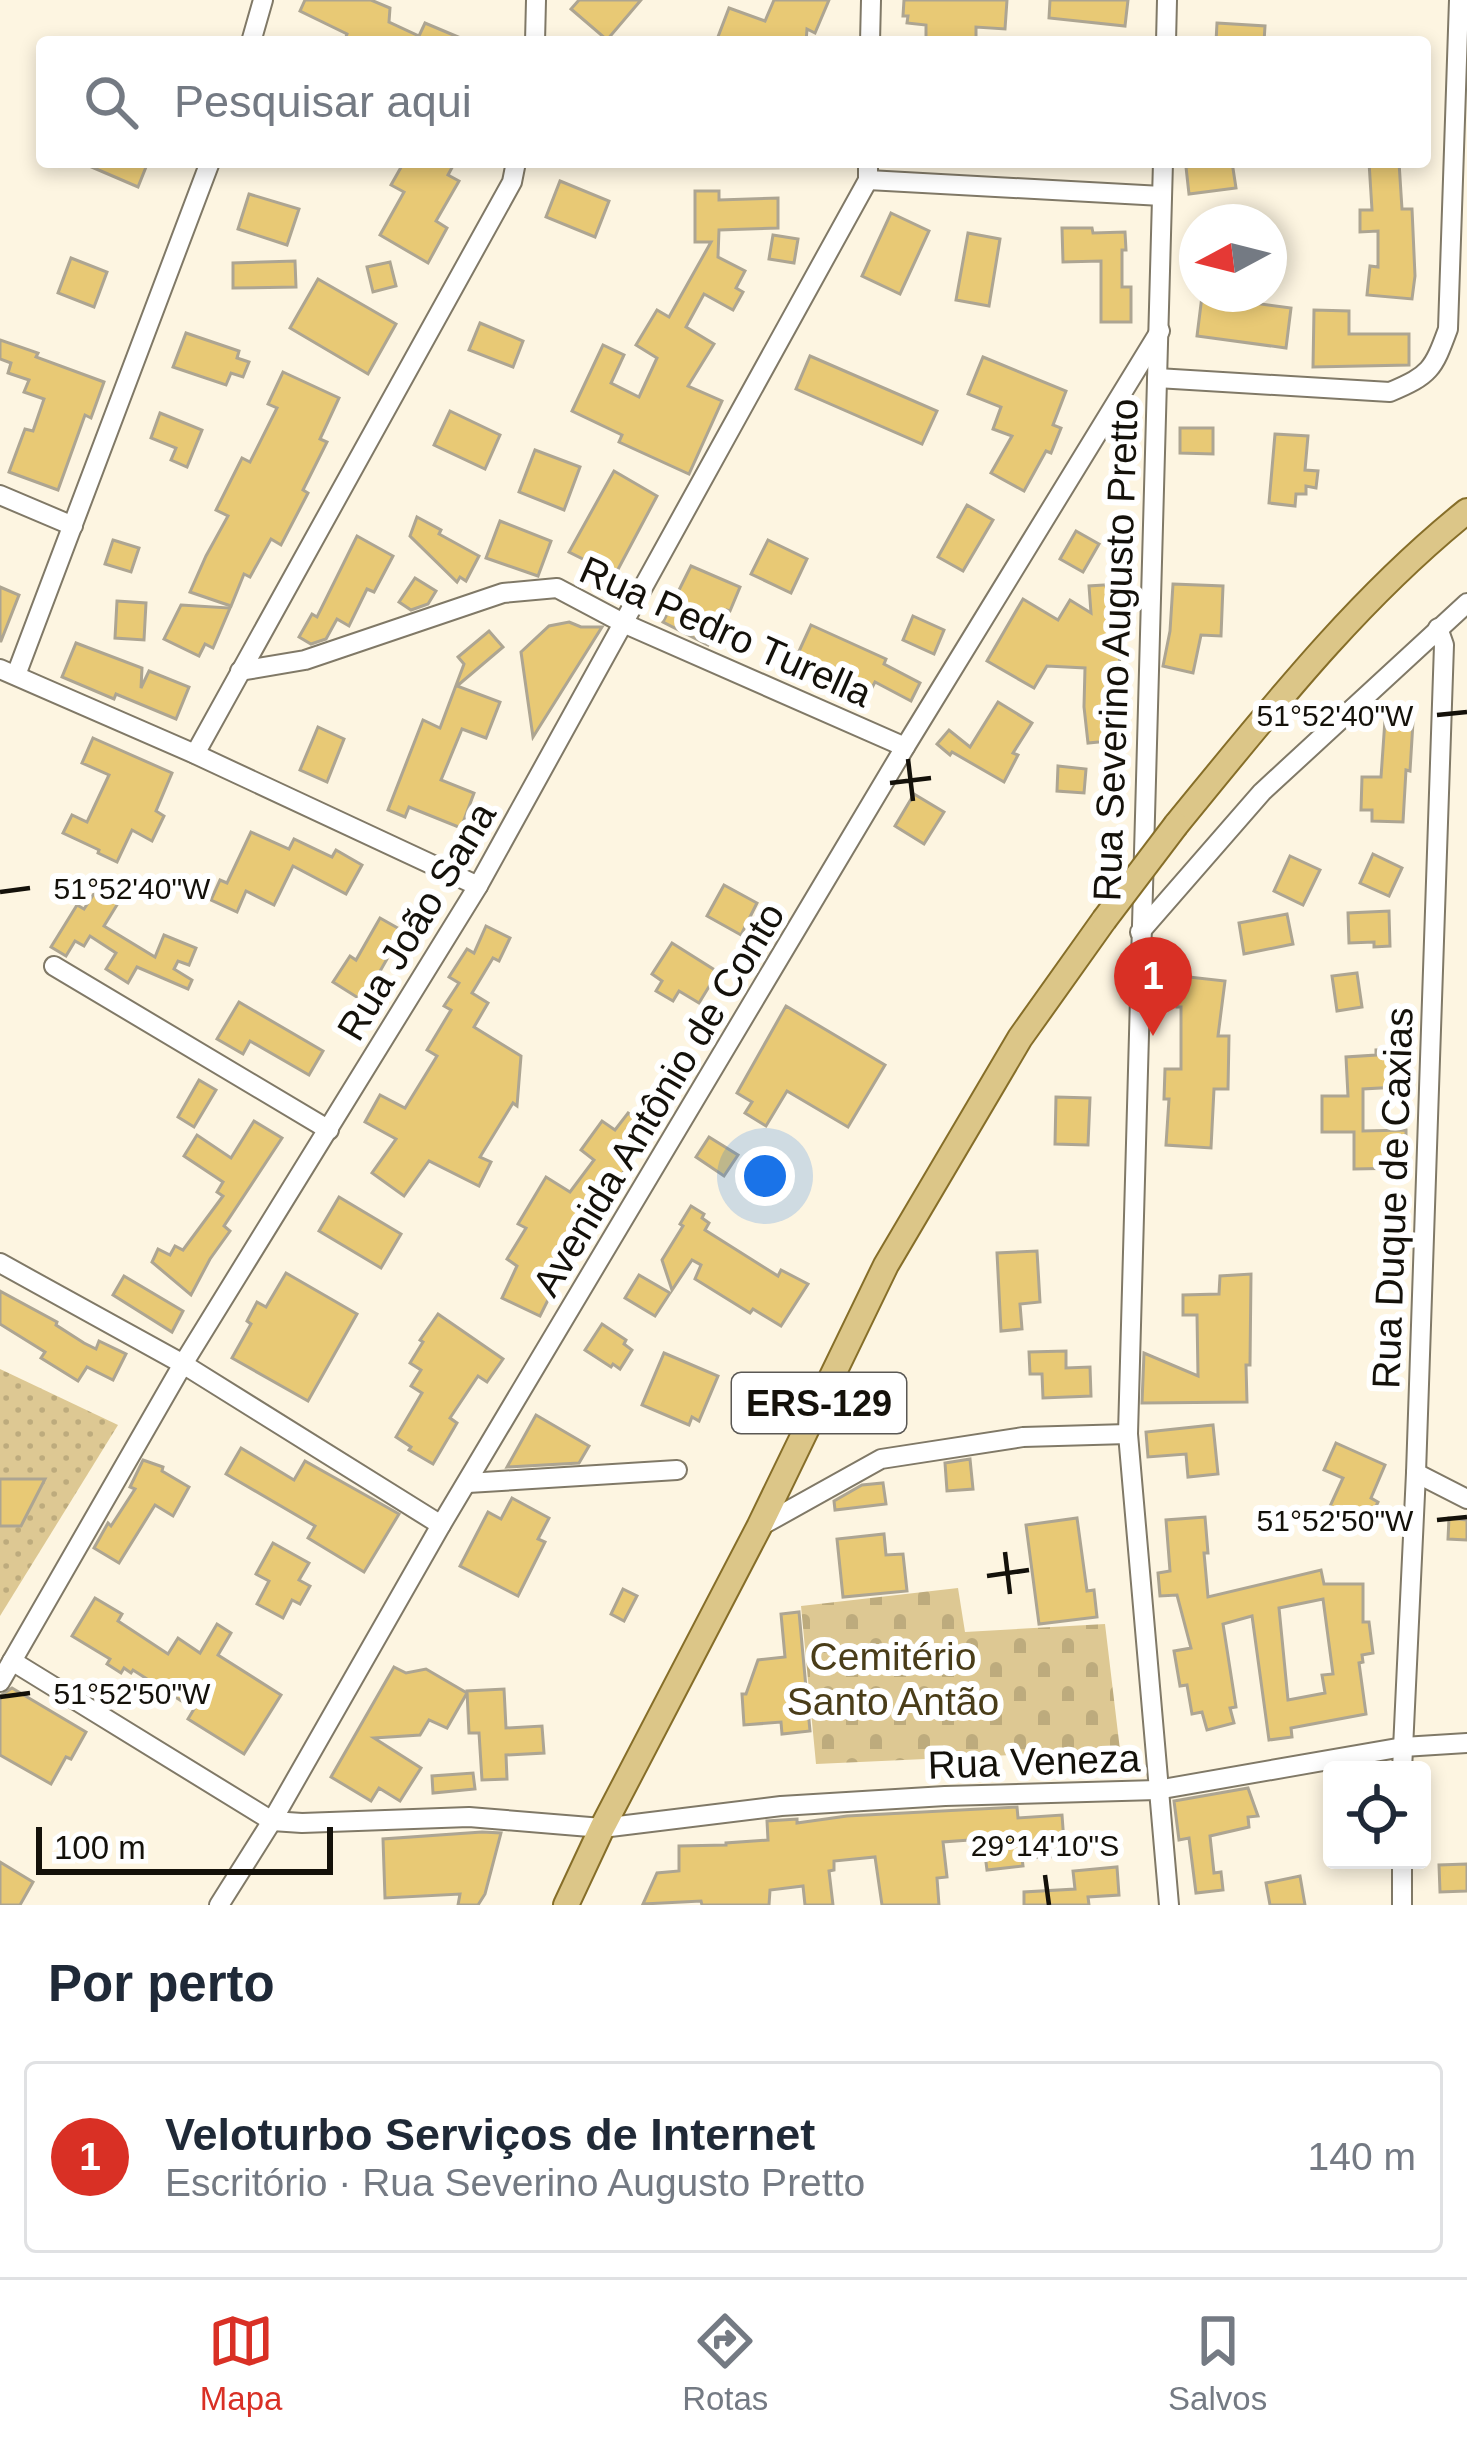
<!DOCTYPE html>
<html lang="pt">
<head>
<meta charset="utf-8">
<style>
	:root { --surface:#fff; --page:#f2f2f3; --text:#1f2937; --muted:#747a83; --line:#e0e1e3; --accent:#d93025 }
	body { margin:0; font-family:Arial,sans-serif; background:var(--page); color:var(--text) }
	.controls { position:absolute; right:36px; bottom:36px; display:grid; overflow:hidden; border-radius:12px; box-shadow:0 6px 18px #0003 }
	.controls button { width:108px; height:108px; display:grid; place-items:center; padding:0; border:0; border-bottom:3px solid var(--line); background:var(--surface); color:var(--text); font:60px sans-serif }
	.compass { position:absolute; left:1179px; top:204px; width:108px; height:108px; border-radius:50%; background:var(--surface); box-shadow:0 6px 18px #0003; rotate:263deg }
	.scale { position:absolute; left:36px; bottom:30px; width:297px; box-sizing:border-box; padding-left:12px; border:6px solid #14110a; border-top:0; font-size:33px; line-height:42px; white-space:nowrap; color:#14110a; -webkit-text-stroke:9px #fff; paint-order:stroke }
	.you { position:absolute; left:765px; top:1176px; width:42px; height:42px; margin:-30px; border:9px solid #fff; border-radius:50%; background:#1a73e8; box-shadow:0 0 0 18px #1a73e833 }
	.badge { display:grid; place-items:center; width:78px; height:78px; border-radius:50%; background:var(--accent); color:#fff; font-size:39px; font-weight:700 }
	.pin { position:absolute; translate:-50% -99px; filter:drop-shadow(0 3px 6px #0008) }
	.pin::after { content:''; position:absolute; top:63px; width:42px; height:36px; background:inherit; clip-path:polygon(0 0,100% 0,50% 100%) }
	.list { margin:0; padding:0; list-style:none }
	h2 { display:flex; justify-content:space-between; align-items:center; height:156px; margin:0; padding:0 48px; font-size:51px }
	h2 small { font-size:39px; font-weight:400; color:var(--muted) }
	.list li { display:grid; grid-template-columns:78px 1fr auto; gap:36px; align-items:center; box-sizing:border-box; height:192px; margin:0 24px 24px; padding:0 24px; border:3px solid var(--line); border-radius:12px }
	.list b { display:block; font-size:45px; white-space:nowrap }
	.list p { margin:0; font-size:39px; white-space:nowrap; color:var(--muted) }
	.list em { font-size:39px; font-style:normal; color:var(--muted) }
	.icon { flex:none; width:66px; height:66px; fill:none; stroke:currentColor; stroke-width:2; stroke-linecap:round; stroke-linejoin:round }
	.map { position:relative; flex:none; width:1467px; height:1905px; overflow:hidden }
	.search { position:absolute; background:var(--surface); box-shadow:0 6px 18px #0003; left:36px; right:36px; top:36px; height:132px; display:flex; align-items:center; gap:30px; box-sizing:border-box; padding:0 42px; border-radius:12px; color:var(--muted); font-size:45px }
	.sheet { height:372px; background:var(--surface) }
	nav { display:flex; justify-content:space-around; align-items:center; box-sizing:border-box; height:168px; border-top:3px solid var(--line); background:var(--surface); font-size:33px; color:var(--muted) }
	nav a { display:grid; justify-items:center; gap:6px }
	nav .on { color:var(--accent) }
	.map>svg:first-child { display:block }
</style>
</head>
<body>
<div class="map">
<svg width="1467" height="1905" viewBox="0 0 1467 1905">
	<defs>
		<pattern id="grass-dots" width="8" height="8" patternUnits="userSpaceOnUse" patternTransform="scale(3)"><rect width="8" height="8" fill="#ddc893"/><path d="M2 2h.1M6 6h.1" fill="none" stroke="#bdab7d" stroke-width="1.8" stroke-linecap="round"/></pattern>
		<pattern id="cemetery-stones" width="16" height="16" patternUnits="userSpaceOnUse" patternTransform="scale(3)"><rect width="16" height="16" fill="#ddc893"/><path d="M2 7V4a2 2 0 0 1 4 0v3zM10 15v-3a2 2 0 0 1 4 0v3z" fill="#bdab7d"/></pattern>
	</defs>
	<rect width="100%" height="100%" fill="#fdf5e1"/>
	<polygon fill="url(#grass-dots)" points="0,1369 118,1425 0,1616"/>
	<polygon fill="url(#cemetery-stones)" points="958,1588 965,1632 1105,1624 1120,1750 816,1764 801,1606"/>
	<g fill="#e8c975" stroke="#ada592" stroke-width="3" fill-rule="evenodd">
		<polygon points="305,0 371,0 390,8 389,22 419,36 425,23 470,42 358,42 346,37 347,34 300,11"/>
		<polygon points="579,0 641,0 607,40 571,9"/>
		<polygon points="774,0 829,0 815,33 807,29 806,42 716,42 729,8 765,21"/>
		<polygon points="904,0 1007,0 1005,29 976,27 976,42 926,42 926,25 907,23 908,16 903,16"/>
		<polygon points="1050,0 1128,0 1125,26 1049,18"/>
		<polygon points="1217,23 1265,26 1264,42 1216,42"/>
		<polygon points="80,162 148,162 138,187"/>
		<polygon points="404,162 455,162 448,175 459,181 436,221 447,228 428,263 380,235 404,192 391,185"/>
		<polygon points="1232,162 1236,188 1189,194 1186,167"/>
		<polygon points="1369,162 1399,162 1402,209 1412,209 1415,276 1412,299 1367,295 1370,266 1378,267 1378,231 1360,232 1360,210 1372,210"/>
		<polygon points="560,181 609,201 595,237 546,217"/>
		<polygon points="695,191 719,191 719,200 778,198 778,228 719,230 718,257 745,271 736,288 743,292 733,310 704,294 686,327 714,344 688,386 722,401 689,474 619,442 622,435 572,411 603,345 624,355 611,383 639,397 657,358 636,345 657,310 669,317 711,242 695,242"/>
		<polygon points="249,194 299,209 287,245 238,229"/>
		<polygon points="891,213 929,231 900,294 862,276"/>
		<polygon points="1062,228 1092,228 1093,233 1125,232 1126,250 1122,250 1122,287 1131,287 1131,322 1101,322 1101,261 1063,262"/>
		<polygon points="968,233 1000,239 989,306 956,300"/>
		<polygon points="773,235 798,239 794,263 769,259"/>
		<polygon points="71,258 107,272 94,307 58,293"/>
		<polygon points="295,261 296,287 233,288 233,263"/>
		<polygon points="390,262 396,286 373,292 367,267"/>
		<polygon points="318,279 396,324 368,374 290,328"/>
		<polygon points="1202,296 1291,308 1286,348 1197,336"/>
		<polygon points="1314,310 1349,311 1349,334 1409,334 1409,365 1313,367"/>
		<polygon points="480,323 523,341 513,367 469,350"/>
		<polygon points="186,333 239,351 237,358 249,362 243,377 231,373 226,385 173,367"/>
		<polygon points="0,340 38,353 36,357 104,382 91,418 85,415 58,490 9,472 25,429 33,431 44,399 24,392 29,380 8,373 11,363 0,359"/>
		<polygon points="810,356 937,411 922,444 796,389"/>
		<polygon points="983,357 1066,391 1053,425 1061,428 1051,453 1046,451 1024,491 991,473 1012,436 993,429 1001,407 968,394"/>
		<polygon points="283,372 339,398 320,439 327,442 303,490 308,493 281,545 271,539 250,577 244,574 231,606 190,592 206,556 228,516 216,510 242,458 250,462 277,408 268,404"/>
		<polygon points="450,411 500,435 485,469 434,445"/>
		<polygon points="160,413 202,430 187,467 171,460 176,448 151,438"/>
		<polygon points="1180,428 1213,428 1213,454 1180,453"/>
		<polygon points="1275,434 1308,436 1305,470 1318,471 1316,488 1306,486 1306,494 1296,494 1295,506 1269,503"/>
		<polygon points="535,450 580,467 564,510 519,492"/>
		<polygon points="614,471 657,496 615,575 569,552"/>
		<polygon points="967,505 993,520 963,571 938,557"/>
		<polygon points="417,517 441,530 439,534 479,556 466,581 460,577 457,582 410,536"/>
		<polygon points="500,521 551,541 538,576 486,558"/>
		<polygon points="1076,531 1099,544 1083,572 1060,559"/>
		<polygon points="357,536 393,556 374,592 367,589 349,626 337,619 326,639 311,644 299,637 312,614 317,617"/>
		<polygon points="113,540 139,548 131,572 105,564"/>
		<polygon points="768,540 807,559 791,593 751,574"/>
		<polygon points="691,566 740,587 730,611 727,610 708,645 663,622"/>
		<polygon points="415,578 436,591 428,604 411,610 399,602"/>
		<polygon points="1119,584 1122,624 1118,683 1125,683 1125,703 1116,703 1119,740 1088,743 1084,707 1085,668 1047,666 1034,688 987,661 1023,599 1058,620 1070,600 1091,613 1089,586"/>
		<polygon points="1173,584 1223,586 1221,636 1201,635 1193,673 1163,666 1170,631"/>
		<polygon points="0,587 19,595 1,641 0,641"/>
		<polygon points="117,601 146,603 144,640 115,638"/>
		<polygon points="181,605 230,608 213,648 205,644 199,656 164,639"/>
		<polygon points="913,616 944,630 934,654 903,640"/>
		<polygon points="569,622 581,627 602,627 533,737 521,652 549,626"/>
		<polygon points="811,625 886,659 884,664 920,683 911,701 875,682 864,703 832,687 830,692 789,673"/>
		<polygon points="489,631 503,647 457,686 500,702 486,738 462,729 441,780 474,793 461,828 409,807 405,817 388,810 423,720 440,728 464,664 458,657"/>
		<polygon points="76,643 142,668 141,688 149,671 189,687 176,719 116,694 114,699 62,677"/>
		<polygon points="998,702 1032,723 1013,753 1018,755 1004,782 952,752 950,755 937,744 949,730 970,747"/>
		<polygon points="1385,720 1413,722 1410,771 1406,770 1403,822 1372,821 1372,810 1361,810 1362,777 1381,777"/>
		<polygon points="318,727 344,739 327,782 300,770"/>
		<polygon points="93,738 172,773 156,811 164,816 152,841 132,830 117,862 98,853 99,850 63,833 72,815 87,822 109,775 82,763"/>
		<polygon points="1058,766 1086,769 1084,793 1057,791"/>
		<polygon points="914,794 944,812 924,844 895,826"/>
		<polygon points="251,832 289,849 294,839 332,857 336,850 362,865 346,894 293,866 274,905 246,891 237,912 211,900 220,880 227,883"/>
		<polygon points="1373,854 1402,868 1389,896 1360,883"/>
		<polygon points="1290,856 1320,870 1303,905 1274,891"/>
		<polygon points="724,885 757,903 741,935 707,916"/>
		<polygon points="99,886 120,900 104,926 155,957 164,935 196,948 189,965 178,961 174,969 192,980 188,989 137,967 128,983 106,969 116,953 90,936 84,946 75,941 66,956 51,947 77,905 84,909"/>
		<polygon points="1389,911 1390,946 1374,947 1374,942 1349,943 1348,913"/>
		<polygon points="1287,914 1293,944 1244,954 1239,923"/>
		<polygon points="380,918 403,931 363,1001 333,982 350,956 356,960"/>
		<polygon points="486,926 510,938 499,961 493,958 472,993 488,1003 474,1027 521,1056 517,1106 513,1103 480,1157 491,1162 479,1186 429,1161 404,1196 372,1173 396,1139 365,1122 380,1095 405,1108 437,1056 427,1050 451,1010 444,1006 459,983 449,977 467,949 474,953"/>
		<polygon points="672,943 718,972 699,1003 679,991 673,1001 656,991 662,981 652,974"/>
		<polygon points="1357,973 1362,1007 1337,1011 1332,976"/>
		<polygon points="1180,976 1225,981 1218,1036 1229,1036 1228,1089 1214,1089 1211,1148 1166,1145 1169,1099 1164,1099 1165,1069 1181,1069 1181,1007 1177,1007"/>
		<polygon points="239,1002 323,1051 309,1075 250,1041 243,1054 217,1039"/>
		<polygon points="786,1006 885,1065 848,1127 787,1091 766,1126 745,1113 752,1102 737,1093"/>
		<polygon points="1395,1049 1398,1087 1363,1089 1363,1131 1406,1130 1406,1168 1354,1169 1354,1132 1322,1132 1322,1096 1348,1096 1346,1057 1376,1055 1376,1050"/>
		<polygon points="199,1080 216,1090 194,1127 178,1117"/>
		<polygon points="1056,1097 1090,1098 1088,1145 1055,1144"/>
		<polygon points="628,1113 649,1129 638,1144 642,1147 617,1181 623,1184 569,1265 560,1259 544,1286 553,1290 540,1316 502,1298 517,1266 507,1259 526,1228 518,1224 546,1177 570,1192 594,1160 581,1150 602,1121 615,1130"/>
		<polygon points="254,1121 282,1138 224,1226 230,1231 210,1259 191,1295 152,1262 158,1249 170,1255 175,1246 183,1250 223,1196 217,1192 223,1182 184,1156 197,1135 231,1158"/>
		<polygon points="709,1137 738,1155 724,1176 696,1157"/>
		<polygon points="339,1197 401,1234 381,1268 319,1231"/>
		<polygon points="691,1206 704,1214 702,1218 709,1223 705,1230 778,1276 781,1270 808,1284 781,1326 753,1309 750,1313 695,1279 701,1265 692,1260 672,1290 662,1260 683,1226 680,1224"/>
		<polygon points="1037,1251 1040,1302 1020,1304 1022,1329 1001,1331 997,1253"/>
		<polygon points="286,1273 357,1314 308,1401 232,1358 251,1324 247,1321 257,1302 266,1307"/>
		<polygon points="1251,1274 1250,1365 1246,1365 1247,1402 1142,1403 1144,1353 1198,1376 1197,1315 1183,1315 1183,1295 1219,1294 1220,1276"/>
		<polygon points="639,1275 670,1293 655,1316 625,1298"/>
		<polygon points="124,1276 183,1311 172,1332 113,1295"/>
		<polygon points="0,1291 57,1322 56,1325 84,1343 96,1349 99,1341 126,1354 113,1380 87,1367 78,1381 41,1358 45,1352 0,1324"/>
		<polygon points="438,1314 503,1359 487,1382 478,1376 450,1418 457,1423 433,1464 409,1450 411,1447 396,1437 422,1393 411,1386 421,1370 410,1363 423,1342 420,1340"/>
		<polygon points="602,1324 626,1340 624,1344 632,1350 620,1369 613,1364 611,1367 585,1350"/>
		<polygon points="1066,1351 1066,1368 1090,1367 1091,1396 1043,1398 1042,1374 1030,1374 1029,1352"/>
		<polygon points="664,1353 718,1376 699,1421 692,1417 689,1425 642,1405"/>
		<polygon points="536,1415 589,1446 579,1463 507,1467"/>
		<polygon points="1213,1425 1218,1474 1188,1477 1186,1454 1148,1457 1146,1432"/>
		<polygon points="1336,1443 1385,1465 1371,1498 1378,1502 1364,1532 1326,1515 1343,1478 1324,1470"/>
		<polygon points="241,1448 294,1480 305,1461 399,1514 364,1572 308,1538 315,1526 226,1474"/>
		<polygon points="970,1459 973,1489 947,1491 945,1463"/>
		<polygon points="143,1460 163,1467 162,1471 189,1487 173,1516 155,1505 119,1563 94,1548 108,1523 111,1526 135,1489 130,1487"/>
		<polygon points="0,1479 45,1479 21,1526 0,1526"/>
		<polygon points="883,1483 886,1504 835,1510 834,1501 862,1485"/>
		<polygon points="512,1498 549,1518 538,1539 545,1542 518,1596 460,1566 488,1512 501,1519"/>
		<path d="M1205 1517 1208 1553H1204L1208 1597 1321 1570 1324 1584H1363V1622H1369L1373 1653 1362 1655 1363 1662 1359 1663 1366 1714 1291 1728 1292 1737 1269 1740 1252 1616 1223 1624 1236 1707 1230 1708 1234 1723 1207 1730 1202 1712 1192 1714 1187 1685 1180 1686 1174 1651 1191 1648 1177 1595 1160 1596 1158 1573 1170 1571 1166 1520ZM1323 1599 1333 1674 1322 1675 1325 1693 1288 1700 1279 1608Z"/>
		<polygon points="1077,1518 1087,1591 1094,1590 1097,1617 1039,1624 1026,1525"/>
		<polygon points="1449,1518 1467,1520 1467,1540 1448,1539"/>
		<polygon points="884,1534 886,1555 903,1554 907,1591 843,1597 837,1539"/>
		<polygon points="273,1543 309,1563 299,1580 310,1586 300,1604 292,1600 283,1618 257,1604 269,1581 256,1574"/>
		<polygon points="623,1589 637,1596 624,1621 611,1614"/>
		<polygon points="95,1598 122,1614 118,1621 168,1654 178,1638 200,1653 217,1624 231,1633 218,1655 281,1695 244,1754 188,1719 194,1709 133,1670 131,1673 124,1668 121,1673 107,1664 110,1659 72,1636"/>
		<polygon points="799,1612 810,1731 782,1734 781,1722 744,1725 742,1694 746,1694 758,1660 785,1657 781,1614"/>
		<polygon points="394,1667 406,1673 426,1669 467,1693 447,1728 429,1720 420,1735 374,1738 421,1768 400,1801 379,1788 371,1801 331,1777"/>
		<polygon points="12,1688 86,1732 71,1759 66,1757 51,1784 0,1755 0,1696"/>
		<polygon points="504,1689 506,1728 542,1726 544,1753 506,1755 507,1779 482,1780 479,1733 469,1733 467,1691"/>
		<polygon points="473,1773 475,1789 433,1793 432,1776"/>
		<polygon points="1248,1788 1258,1816 1248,1817 1249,1827 1210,1836 1214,1873 1221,1872 1223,1890 1196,1893 1189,1838 1179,1840 1174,1801"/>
		<polygon points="1017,1807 1018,1818 1062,1815 1065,1856 1022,1858 1023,1866 987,1870 983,1839 943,1842 947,1877 937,1878 939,1905 882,1905 875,1857 834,1861 834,1870 829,1871 833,1905 805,1905 803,1886 770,1890 769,1905 702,1905 701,1901 643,1904 657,1873 679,1871 679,1846 726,1845 726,1843 768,1840 767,1821 797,1819 797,1823 847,1816"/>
		<polygon points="482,1832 501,1833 485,1894 478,1905 458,1905 460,1894 385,1898 383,1839"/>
		<polygon points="0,1862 33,1882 20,1905 0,1905"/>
		<polygon points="1467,1864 1467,1891 1440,1892 1439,1865"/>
		<polygon points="1117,1867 1119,1895 1088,1897 1089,1905 1024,1905 1024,1892 1075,1889 1073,1871"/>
		<polygon points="1300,1876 1305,1905 1270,1905 1266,1883"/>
	</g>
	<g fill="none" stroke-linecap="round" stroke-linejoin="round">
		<defs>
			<g id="minor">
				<polyline points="251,42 263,0"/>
				<polyline points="535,42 536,0"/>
				<polyline points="870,42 871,0"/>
				<polyline points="1166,42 1167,0"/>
				<polyline points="1163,162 1128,1434 1169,1905"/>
				<polyline points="868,180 1162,196"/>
				<path d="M1157 378 1390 392C1430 375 1433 370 1448 329L1459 0"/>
				<polyline points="0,495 73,526"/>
				<polyline points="0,669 195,754 478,886"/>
				<polyline points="240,671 305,660 503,593 557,588 623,623 905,747"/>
				<polyline points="16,675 210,162"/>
				<polyline points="195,754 512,182 516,162"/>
				<polyline points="1140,932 1262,792 1467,603"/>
				<polyline points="54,966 329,1130"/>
				<polyline points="0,1263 183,1364 441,1525"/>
				<polyline points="1416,1473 1467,1499"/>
				<polyline points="468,1483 677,1470"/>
				<polyline points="759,1527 881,1459 1023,1437 1128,1434"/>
				<polyline points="12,1661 272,1821 302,1823 469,1817 602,1828 781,1806 945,1796 1157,1790 1403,1747 1467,1743"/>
				<polyline points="0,1682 183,1364 478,886 868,180 868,162"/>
				<polyline points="1402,1770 1416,1473 1444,645 1438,628"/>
				<polyline points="219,1905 272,1821 441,1525 905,747 1160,331"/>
				<polyline points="1402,1905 1402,1860"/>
			</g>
			<g id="major">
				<path d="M1176 825C1267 714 1355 601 1467 511"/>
				<polyline points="566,1905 602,1828 759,1527 886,1265 1020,1038 1104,920"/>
			</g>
		</defs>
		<use href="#minor" stroke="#807967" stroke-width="22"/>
		<use href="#major" stroke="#866e29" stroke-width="28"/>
		<use href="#minor" stroke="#fff" stroke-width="18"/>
		<use href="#major" stroke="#dcc688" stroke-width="24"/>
		<defs>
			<polyline id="major-bridge" points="1104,920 1176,825"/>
		</defs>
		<use href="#major-bridge" stroke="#866e29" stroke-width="28" stroke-linecap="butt"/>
		<use href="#major-bridge" stroke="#dcc688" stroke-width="24"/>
	</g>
	<path fill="none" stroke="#14110a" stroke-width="4.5" d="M1437 715 1467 712M908 759 913 801M890 783 931 778M0 892 30 888M1437 1520 1467 1517M1005 1552 1010 1594M987 1576 1029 1570M0 1697 30 1693M1045 1875 1049 1905"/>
	<g text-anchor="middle" stroke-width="12" stroke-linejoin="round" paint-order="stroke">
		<rect fill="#fff" stroke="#5a5854" stroke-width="3" x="732" y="1373" width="174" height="60" rx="9"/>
		<g font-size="36" font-weight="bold" fill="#14110a">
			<text x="819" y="1416">ERS-129</text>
		</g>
		<g font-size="39" fill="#14110a" stroke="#fff">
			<text transform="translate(726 631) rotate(24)" y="14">Rua Pedro Turella</text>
			<text transform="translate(1115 650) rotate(-88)" y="14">Rua Severino Augusto Pretto</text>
			<text transform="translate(416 921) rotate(-59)" y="14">Rua João Sana</text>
			<text transform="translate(658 1099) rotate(-59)" y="14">Avenida Antônio de Conto</text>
			<text transform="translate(1392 1198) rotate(-88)" y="14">Rua Duque de Caxias</text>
			<text transform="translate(1034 1761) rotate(-2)" y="14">Rua Veneza</text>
		</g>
		<g font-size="39" fill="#4a3d19" stroke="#fff">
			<text x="893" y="1670">Cemitério<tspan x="893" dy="45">Santo Antão</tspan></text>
		</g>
	</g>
	<g font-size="30" text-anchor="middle" fill="#14110a" stroke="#fff" stroke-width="12" stroke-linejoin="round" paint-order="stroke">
		<text x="1335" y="726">51°52'40"W</text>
		<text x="132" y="899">51°52'40"W</text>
		<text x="1335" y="1531">51°52'50"W</text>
		<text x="132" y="1704">51°52'50"W</text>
		<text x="1045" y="1856">29°14'10"S</text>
	</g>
</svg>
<div class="controls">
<button><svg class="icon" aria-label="locate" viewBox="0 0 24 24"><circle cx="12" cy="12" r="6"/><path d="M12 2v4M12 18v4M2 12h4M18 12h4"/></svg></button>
</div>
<svg class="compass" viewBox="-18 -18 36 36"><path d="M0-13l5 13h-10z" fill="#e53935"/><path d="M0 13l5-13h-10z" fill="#747a83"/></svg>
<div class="scale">100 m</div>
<div class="you"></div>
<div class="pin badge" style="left:1153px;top:1036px">1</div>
<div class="search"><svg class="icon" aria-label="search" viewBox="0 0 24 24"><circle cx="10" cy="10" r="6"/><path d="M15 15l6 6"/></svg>Pesquisar aqui</div>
</div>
<section class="sheet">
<h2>Por perto<small></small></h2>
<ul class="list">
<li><span class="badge">1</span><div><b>Veloturbo Serviços de Internet</b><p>Escritório · Rua Severino Augusto Pretto</p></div><em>140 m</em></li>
</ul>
</section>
<nav>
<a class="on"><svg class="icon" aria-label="map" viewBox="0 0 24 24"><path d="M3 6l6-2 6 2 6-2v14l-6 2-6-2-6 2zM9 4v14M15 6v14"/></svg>Mapa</a>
<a><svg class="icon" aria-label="directions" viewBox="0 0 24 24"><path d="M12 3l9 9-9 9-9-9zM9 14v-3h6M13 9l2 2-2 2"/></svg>Rotas</a>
<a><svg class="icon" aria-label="saved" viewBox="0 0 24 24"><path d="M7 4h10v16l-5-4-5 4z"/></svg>Salvos</a>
</nav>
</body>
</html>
